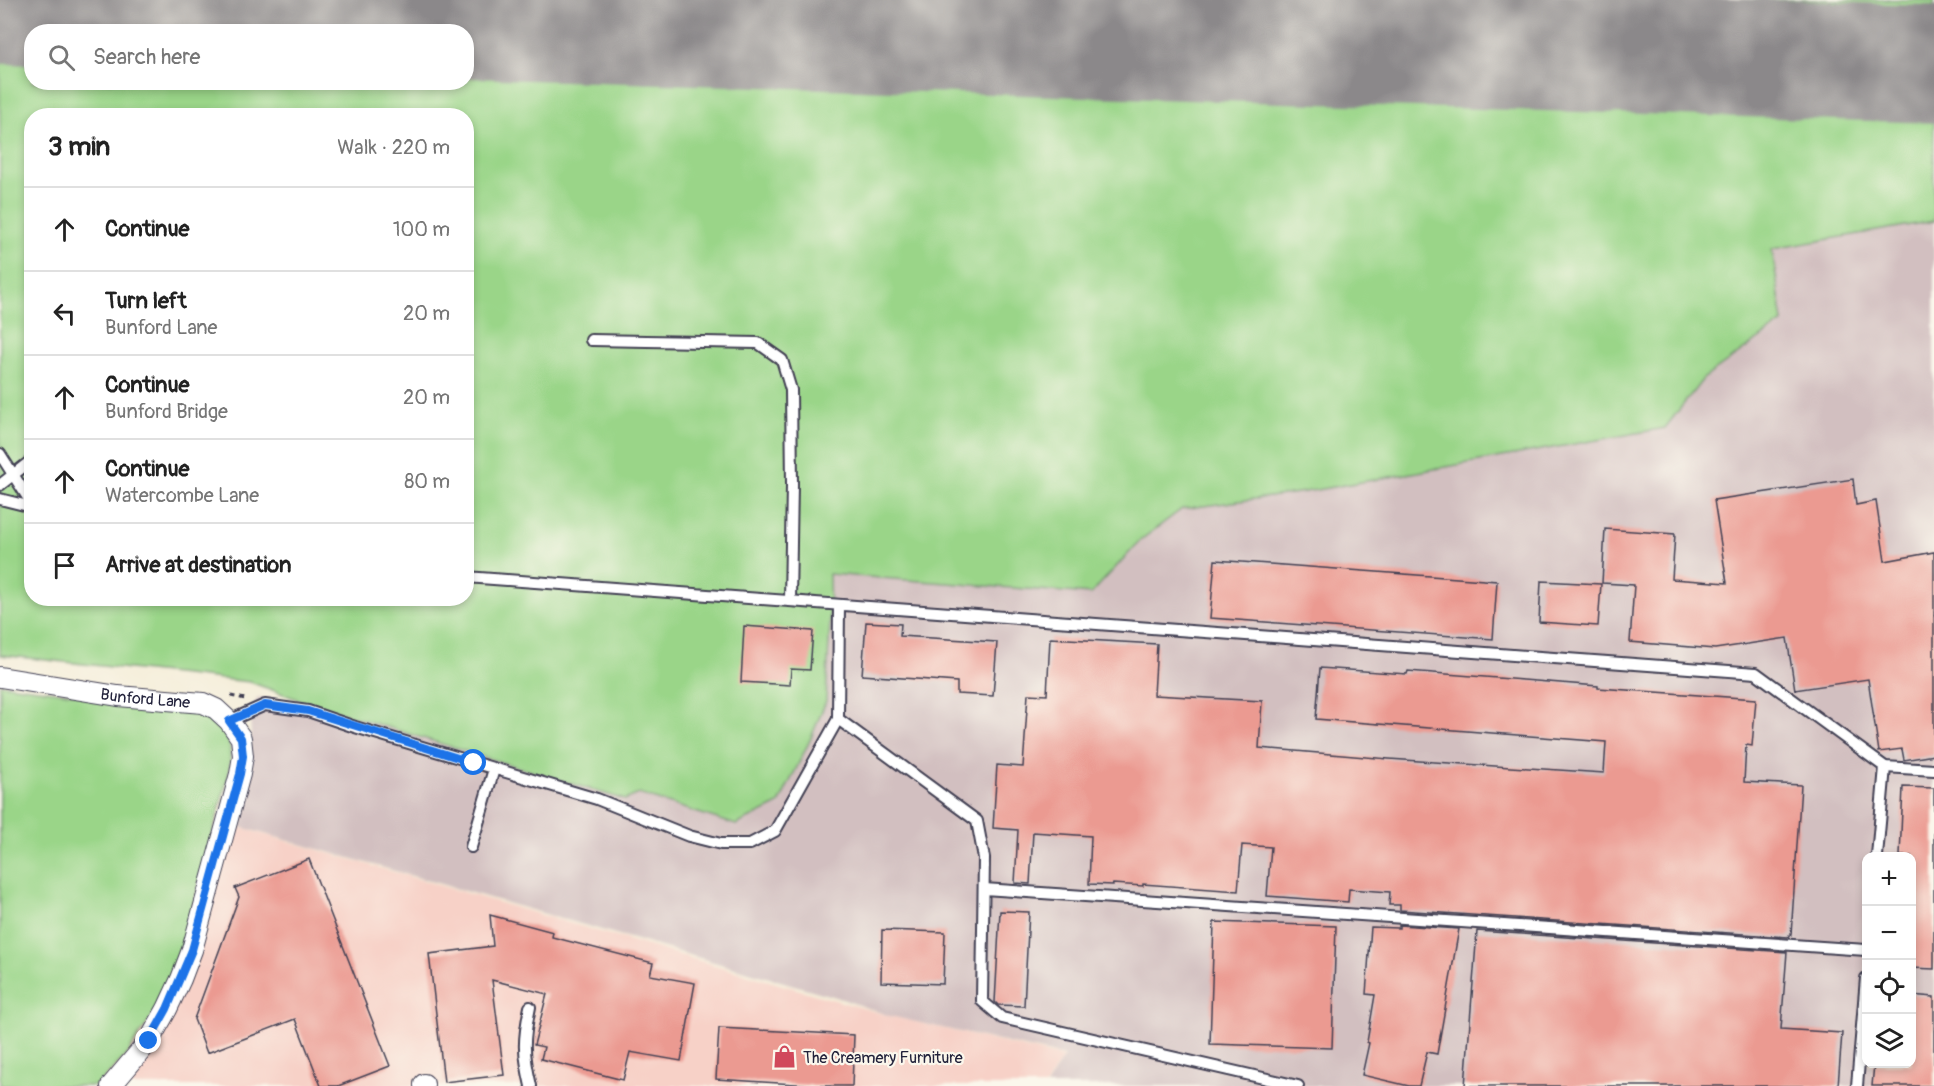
<!DOCTYPE html>
<html lang="en">
<head>
<meta charset="utf-8">
<style>
	:root { --surface:#fff; --page:#f2f2f2; --text:#222; --muted:#767676; --line:#e0e0e0 }
	body { margin:0; font-family:Pangolin,sans-serif; background:var(--page); color:var(--text) }
	.controls { position:absolute; right:18px; bottom:18px; display:grid; overflow:hidden; border-radius:12px; box-shadow:0 3px 9px #0003 }
	.controls button { width:54px; height:54px; display:grid; place-items:center; padding:0; border:0; border-bottom:2px solid var(--line); background:var(--surface); color:var(--text); font:30px sans-serif }
	.stop { position:absolute; width:18px; height:18px; margin:-14px; border:4px solid #1a73e8; border-radius:50%; background:#fff }
	.stop.end { background:#1a73e8; border-color:#fff; box-shadow:0 2px 6px #0008 }
	.list { margin:0; padding:0; list-style:none }
	h2 { display:flex; justify-content:space-between; align-items:center; height:78px; margin:0; padding:0 24px; font-size:26px }
	h2 small { font-size:20px; font-weight:400; color:var(--muted) }
	.list li { display:grid; grid-template-columns:39px 1fr auto; gap:18px; align-items:center; box-sizing:border-box; height:84px; padding:0 24px; border-top:2px solid var(--line) }
	.list b { display:block; font-size:22px; white-space:nowrap }
	.list p { margin:0; font-size:20px; white-space:nowrap; color:var(--muted) }
	.list em { font-size:20px; font-style:normal; color:var(--muted) }
	.icon { flex:none; width:33px; height:33px; fill:none; stroke:currentColor; stroke-width:2; stroke-linecap:round; stroke-linejoin:round }
	.map { position:relative; flex:none; width:1934px; height:1086px; overflow:hidden }
	.search { position:absolute; background:var(--surface); box-shadow:0 3px 9px #0003; left:24px; top:24px; width:450px; height:66px; display:flex; align-items:center; gap:15px; box-sizing:border-box; padding:0 21px; border-radius:24px; color:var(--muted); font-size:22px }
	.panel { position:absolute; background:var(--surface); box-shadow:0 3px 9px #0003; left:24px; top:108px; width:450px; height:498px; border-radius:24px }
	.map>svg:first-child { display:block }
</style>
</head>
<body>
<div class="map">
<svg width="1934" height="1086" viewBox="0 0 1934 1086">
	<rect width="100%" height="100%" fill="#fbf7ec"/>
	<filter id="ink" filterUnits="userSpaceOnUse"><feTurbulence type="fractalNoise" baseFrequency=".0167" numOctaves="2"/><feDisplacementMap in="SourceGraphic" scale="12" xChannelSelector="R" yChannelSelector="G"/><feConvolveMatrix kernelMatrix="1 2 1 2 8 2 1 2 1" color-interpolation-filters="sRGB"/></filter>
	<filter id="wash" filterUnits="userSpaceOnUse"><feTurbulence type="fractalNoise" baseFrequency=".008" numOctaves="4" result="noise"/><feDisplacementMap in="SourceGraphic" scale="24" xChannelSelector="R" yChannelSelector="G"/><feGaussianBlur stdDeviation="1.35" result="paint"/><feColorMatrix in="noise" values="0 0 0 0 0 0 0 0 0 0 0 0 0 0 0 0 0 1.4 0 .05"/><feComposite in="paint" operator="in"/></filter>
	<g filter="url(#wash)">
		<rect width="100%" height="100%" fill="#f4edd8"/>
		<polygon fill="#f7d1c7" points="228,777 218,821 890,1016 1063,1057 1045,1086 0,1086"/>
		<path fill="#d2bfc0" fill-rule="evenodd" d="M1934 221V1086H1046L1064 1056 890 1016 836 997 237 826 252 769 250 711 258 697 305 702 639 794 736 825 811 738 826 701 830 621 829 574 1091 594 1142 539 1182 509 1305 492 1665 428 1703 379 1783 322 1772 249ZM1866 856H1912V1064H1866Z"/>
		<g fill="#9ad588" stroke="#5e7c62" stroke-width="1.5" fill-rule="evenodd">
			<path d="M0 0H1934V221L1772 249 1783 322 1703 379 1665 428 1305 492 1182 509 1142 539 1091 594 829 574 830 621 826 701 811 738 779 804 736 825 639 794 625 800 305 702 250 682 0 655ZM32 32H466V82H32ZM32 116H466V598H32Z"/>
			<path d="M0 684 205 711C230 731 234 746 228 777L182 945 157 1009 127 1055 96 1086H0Z"/>
		</g>
		<g fill="none" stroke-linecap="round" stroke-linejoin="round">
			<polyline stroke="#8b888a" stroke-width="118" points="0,5 1934,64"/>
		</g>
		<g id="blocks">
			<g fill="#eb9a91">
				<polygon points="1853,479 1856,505 1876,501 1885,561 1934,552 1934,755 1904,760 1902,749 1879,752 1868,679 1795,690 1787,638 1715,649 1630,642 1634,585 1602,583 1605,529 1675,534 1672,579 1727,583 1714,500"/>
				<polygon points="1215,560 1497,581 1493,639 1210,618"/>
				<polygon points="1541,581 1601,584 1598,626 1539,622"/>
				<polygon points="866,622 901,624 900,636 997,642 993,696 957,694 957,682 862,675"/>
				<polygon points="744,626 813,631 810,670 791,669 790,685 741,682"/>
				<polygon points="1050,638 1157,644 1154,695 1262,701 1259,748 1389,759 1604,773 1606,742 1316,719 1320,668 1407,674 1408,671 1598,686 1598,688 1756,699 1752,746 1746,745 1744,782 1801,785 1791,935 1789,935 1788,937 1400,910 1400,905 1389,905 1390,892 1349,889 1348,902 1267,896 1271,847 1242,845 1238,891 1143,884 1143,886 1113,884 1113,885 1089,884 1091,836 1033,832 1030,884 1015,883 1018,830 993,828 997,765 1023,767 1028,694 1047,695"/>
				<polygon points="1903,787 1934,788 1934,969 1911,968 1911,856 1900,856"/>
				<polygon points="309,859 390,1066 338,1086 321,1086 295,1019 207,1053 194,1019 239,897 235,888"/>
				<polygon points="1000,911 1029,912 1024,1006 998,1005 995,1002"/>
				<polygon points="490,915 553,932 552,937 653,963 650,975 695,983 681,1061 630,1052 623,1080 541,1059 544,1047 534,1045 547,994 492,980 504,1075 444,1082 429,954 493,946"/>
				<polygon points="1214,922 1336,926 1332,1048 1210,1044"/>
				<polygon points="1399,925 1459,929 1437,1054 1427,1052 1419,1086 1409,1086 1362,1075 1369,1043 1367,1042 1375,995 1366,994 1371,927 1399,928"/>
				<polygon points="882,930 945,932 943,984 881,982"/>
				<polygon points="1477,931 1787,952 1781,1029 1842,1033 1838,1086 1465,1086"/>
				<polygon points="1911,995 1934,997 1934,1086 1872,1086 1874,1064 1911,1064"/>
				<polygon points="719,1028 854,1035 852,1086 811,1086 811,1085 716,1079"/>
			</g>
		</g>
	</g>
	<g filter="url(#ink)">
		<use href="#blocks" fill-opacity="0" stroke="#424053" stroke-width="1.5"/>
		<g fill="none" stroke-linecap="round" stroke-linejoin="round">
			<defs>
				<g id="service">
					<polyline points="591,340 758,343 782,360 791,390 792,485 790,601"/>
					<polyline points="0,454 32,504"/>
					<polyline points="0,485 32,460"/>
					<polyline points="0,499 32,507"/>
					<polyline points="466,577 1756,673 1885,767 1934,770"/>
					<polyline points="838,719 977,821 984,858 982,1001 1002,1018 1298,1086"/>
					<polyline points="229,721 265,705 308,711 355,727 597,799 689,836 721,844 750,844 775,831 838,719 839,605"/>
					<polyline points="471,847 494,769"/>
					<polyline points="1877,856 1885,767"/>
					<polyline points="984,889 1866,950"/>
					<path d="M530 1007C523 1041 523 1052 531 1086"/>
					<polyline points="1857,1086 1866,978"/>
				</g>
				<g id="minor">
					<path id="s1" d="M0 677 118 696 203 703 216 709 229 721 241 738 243 756 240 774 192 950 181 979 167 1009 149 1041 111 1086"/>
					<polyline points="424,1084 424,1086"/>
				</g>
			</defs>
			<use href="#service" stroke="#424053" stroke-width="14"/>
			<use href="#minor" stroke="#424053" stroke-width="22"/>
			<polyline stroke="#424053" stroke-width="3" stroke-dasharray="4.5 4.5" stroke-linecap="butt" points="231,696 245,699"/>
			<use href="#service" stroke="#fff" stroke-width="10"/>
			<use href="#minor" stroke="#fff" stroke-width="20"/>
		</g>
	</g>
	<g fill="none" stroke-linecap="round" stroke-linejoin="round" filter="url(#ink)">
		<polyline stroke="#1a73e8" stroke-width="8" points="149,1041 167,1009 192,950 240,774 243,756 241,738 229,721 265,705 308,711 474,763"/>
	</g>
	<defs>
		<symbol id="shop-bare" viewBox="-9 -9 18 18"><path d="M-5-2.5h2.3a2.7 3.5 0 0 1 5.4 0H5L5.5 6h-11ZM-1.5-2.5h3a1.5 2.3 0 0 0-3 0Z" fill="#d1495b" stroke="#fbf7ec" stroke-width="2.5" paint-order="stroke"/></symbol>
	</defs>
	<g fill-rule="evenodd">
		<use href="#shop-bare" x="768" y="1040" width="33" height="33"/>
	</g>
	<g text-anchor="middle" stroke-width="4.5" stroke-linejoin="round" paint-order="stroke">
		<g font-size="16" fill="#22223b" stroke="#fbf7ec">
			<text dy="6" stroke="none"><textPath href="#s1" startOffset="147">Bunford Lane</textPath></text>
		</g>
		<g font-size="16" fill="#22223b" stroke="#fbf7ec" text-anchor="start">
			<text x="803" y="1063">The Creamery Furniture</text>
		</g>
	</g>
</svg>
<div class="controls">
<button>+</button>
<button>−</button>
<button><svg class="icon" aria-label="locate" viewBox="0 0 24 24"><circle cx="12" cy="12" r="6"/><path d="M12 2v4M12 18v4M2 12h4M18 12h4"/></svg></button>
<button><svg class="icon" aria-label="layers" viewBox="0 0 24 24"><path d="M12 4l9 5-9 5-9-5zM3 14l9 5 9-5"/></svg></button>
</div>
<div class="stop" style="left:474px;top:763px"></div>
<div class="stop end" style="left:149px;top:1041px"></div>
<div class="search"><svg class="icon" aria-label="search" viewBox="0 0 24 24"><circle cx="10" cy="10" r="6"/><path d="M15 15l6 6"/></svg>Search here</div>
<section class="panel">
<h2>3 min<small>Walk · 220 m</small></h2>
<ul class="list">
<li><svg class="icon" aria-label="ahead" viewBox="0 0 24 24"><path d="M12 20V5M6 11l6-6 6 6"/></svg><div><b>Continue</b></div><em>100 m</em></li>
<li><svg class="icon" aria-label="left" viewBox="0 0 24 24"><path d="M17 20v-9H6M10 6l-5 5 5 5"/></svg><div><b>Turn left</b><p>Bunford Lane</p></div><em>20 m</em></li>
<li><svg class="icon" aria-label="ahead" viewBox="0 0 24 24"><path d="M12 20V5M6 11l6-6 6 6"/></svg><div><b>Continue</b><p>Bunford Bridge</p></div><em>20 m</em></li>
<li><svg class="icon" aria-label="ahead" viewBox="0 0 24 24"><path d="M12 20V5M6 11l6-6 6 6"/></svg><div><b>Continue</b><p>Watercombe Lane</p></div><em>80 m</em></li>
<li><svg class="icon" aria-label="arrive" viewBox="0 0 24 24"><path d="M6 21V4h12l-3 4 3 4H6"/></svg><div><b>Arrive at destination</b></div></li>
</ul>
</section>
</div>
</body>
</html>
